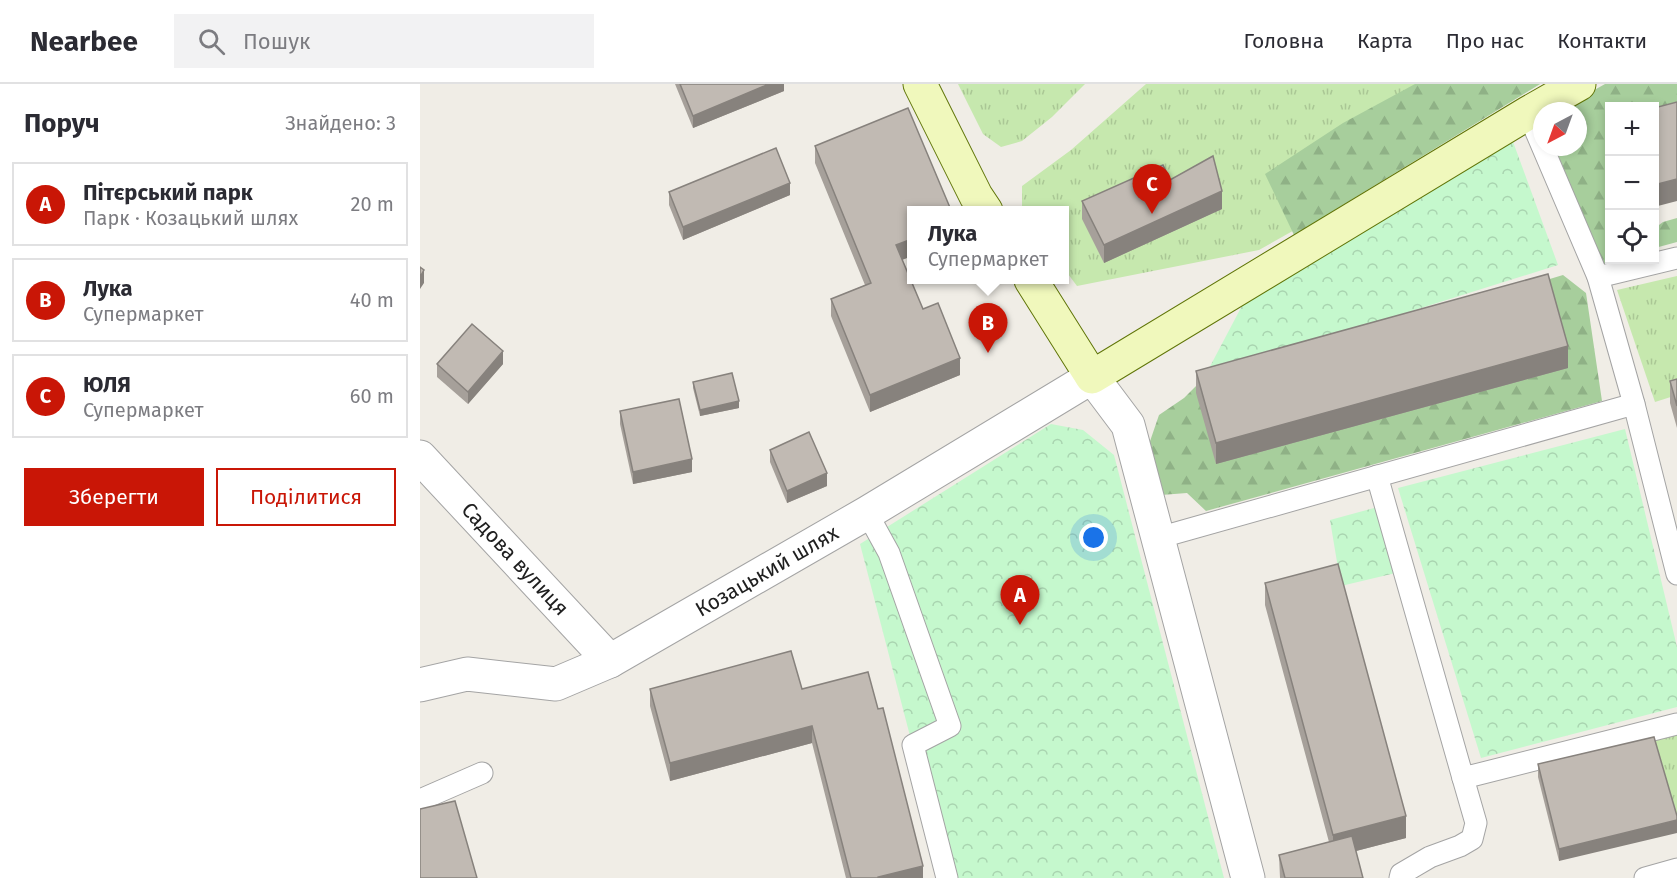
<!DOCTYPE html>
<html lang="uk">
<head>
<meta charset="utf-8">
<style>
	:root { --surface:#fff; --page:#f2f2f3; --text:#2b2b33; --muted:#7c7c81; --line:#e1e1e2; --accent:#c91606 }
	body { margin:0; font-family:"Fira Sans",sans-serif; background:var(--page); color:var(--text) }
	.controls { position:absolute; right:18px; top:18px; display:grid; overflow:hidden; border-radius:0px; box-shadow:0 3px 9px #0003 }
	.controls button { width:54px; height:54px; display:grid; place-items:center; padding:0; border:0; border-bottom:2px solid var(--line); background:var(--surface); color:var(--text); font:30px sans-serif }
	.compass { position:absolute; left:1113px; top:18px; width:54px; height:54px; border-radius:50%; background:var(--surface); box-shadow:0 3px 9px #0003; rotate:221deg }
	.you { position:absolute; left:674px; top:454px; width:21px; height:21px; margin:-15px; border:4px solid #fff; border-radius:50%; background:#1a73e8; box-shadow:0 0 0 9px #1a73e833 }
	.badge { display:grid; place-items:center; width:39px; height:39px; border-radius:50%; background:var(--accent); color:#fff; font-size:20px; font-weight:700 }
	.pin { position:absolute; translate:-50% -50px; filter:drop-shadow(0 2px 3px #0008) }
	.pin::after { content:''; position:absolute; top:32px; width:21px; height:18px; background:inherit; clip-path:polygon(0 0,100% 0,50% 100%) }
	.popup { position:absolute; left:487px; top:122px; width:162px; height:78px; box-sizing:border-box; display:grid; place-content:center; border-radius:0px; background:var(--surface); filter:drop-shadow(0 2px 4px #0005); font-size:20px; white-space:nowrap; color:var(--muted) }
	.popup b { font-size:22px; color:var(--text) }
	.popup::after { content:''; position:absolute; left:50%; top:100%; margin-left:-12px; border:12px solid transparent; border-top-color:var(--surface) }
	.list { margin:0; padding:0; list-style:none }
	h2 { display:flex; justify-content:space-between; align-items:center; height:78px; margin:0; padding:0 24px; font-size:26px }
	h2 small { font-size:20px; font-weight:400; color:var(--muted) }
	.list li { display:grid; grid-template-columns:39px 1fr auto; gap:18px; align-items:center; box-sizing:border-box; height:84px; margin:0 12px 12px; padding:0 12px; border:2px solid var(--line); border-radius:0px }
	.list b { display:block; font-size:22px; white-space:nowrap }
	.list p { margin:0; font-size:20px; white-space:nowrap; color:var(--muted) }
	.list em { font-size:20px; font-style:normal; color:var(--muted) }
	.actions { display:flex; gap:12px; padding:18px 24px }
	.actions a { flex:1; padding:14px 0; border:2px solid var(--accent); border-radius:0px; text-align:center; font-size:21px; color:var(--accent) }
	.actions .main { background:var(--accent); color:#fff }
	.icon { flex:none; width:33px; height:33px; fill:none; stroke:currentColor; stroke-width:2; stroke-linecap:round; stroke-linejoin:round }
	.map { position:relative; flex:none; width:1257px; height:794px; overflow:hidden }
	header { display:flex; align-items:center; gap:36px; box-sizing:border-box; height:84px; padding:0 30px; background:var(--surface); border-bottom:2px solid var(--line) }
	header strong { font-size:28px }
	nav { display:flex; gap:33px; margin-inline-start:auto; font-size:21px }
	.search { width:420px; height:54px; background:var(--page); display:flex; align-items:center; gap:15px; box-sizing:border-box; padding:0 21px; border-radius:0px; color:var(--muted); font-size:22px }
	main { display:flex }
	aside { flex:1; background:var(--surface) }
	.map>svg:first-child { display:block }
</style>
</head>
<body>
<header>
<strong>Nearbee</strong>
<div class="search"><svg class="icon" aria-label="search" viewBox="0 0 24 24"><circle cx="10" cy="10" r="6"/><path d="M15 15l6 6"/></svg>Пошук</div>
<nav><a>Головна</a><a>Карта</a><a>Про нас</a><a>Контакти</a></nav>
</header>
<main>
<aside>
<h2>Поруч<small>Знайдено: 3</small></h2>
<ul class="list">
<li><span class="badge">A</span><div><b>Пітєрський парк</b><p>Парк · Козацький шлях</p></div><em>20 m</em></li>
<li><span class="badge">B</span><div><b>Лука</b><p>Супермаркет</p></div><em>40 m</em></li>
<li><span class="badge">C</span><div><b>ЮЛЯ</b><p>Супермаркет</p></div><em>60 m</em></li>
</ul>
<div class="actions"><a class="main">Зберегти</a><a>Поділитися</a></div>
</aside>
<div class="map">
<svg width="1257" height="794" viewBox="0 0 1257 794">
	<defs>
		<pattern id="grass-tufts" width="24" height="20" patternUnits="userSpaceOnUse" patternTransform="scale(1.5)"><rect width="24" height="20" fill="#c6e8ae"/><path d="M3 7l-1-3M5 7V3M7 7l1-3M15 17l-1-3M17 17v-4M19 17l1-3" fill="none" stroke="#aac795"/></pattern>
		<pattern id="forest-firs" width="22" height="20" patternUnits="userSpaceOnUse" patternTransform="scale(1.5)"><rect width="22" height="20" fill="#a7ce9c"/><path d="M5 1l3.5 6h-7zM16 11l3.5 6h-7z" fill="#8fb186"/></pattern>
		<pattern id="park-crowns" width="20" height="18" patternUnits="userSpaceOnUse" patternTransform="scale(1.5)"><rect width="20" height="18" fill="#c5f8cd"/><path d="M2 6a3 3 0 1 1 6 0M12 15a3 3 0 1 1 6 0" fill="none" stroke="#a9d4b0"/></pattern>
	</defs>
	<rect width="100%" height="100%" fill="#f0ede6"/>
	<g fill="url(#grass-tufts)">
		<polygon points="538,0 665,0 632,33 602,57 581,63 563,50"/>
		<polygon points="726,0 1120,0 958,99 839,166 657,202 645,186 644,127 602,127 602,102 651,66"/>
		<polygon points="1257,192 1257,311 1235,318 1197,206"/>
		<polygon points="1257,650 1257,744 1234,666 1235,656"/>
	</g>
	<g fill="url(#forest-firs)">
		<polygon points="995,0 1120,0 874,151 845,90 923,39"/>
		<polygon points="1185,0 1257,0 1257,40 1235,46 1234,22 1190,22 1190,176 1202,176 1183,182 1132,63 1158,63 1158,27 1137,27"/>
		<polygon points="1257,134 1257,158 1235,164 1235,144 1243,138"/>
		<polygon points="1143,191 1166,209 1182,317 786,427 767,409 741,411 727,366 739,331 764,314 778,300"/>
	</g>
	<g fill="url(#park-crowns)">
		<polygon points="1092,55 1138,181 785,292 825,216"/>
		<polygon points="631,340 663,346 694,371 804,794 527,794 440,460"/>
		<polygon points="1205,345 1257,563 1257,623 1061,674 978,404"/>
		<polygon points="965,421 984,487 921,502 910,436"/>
	</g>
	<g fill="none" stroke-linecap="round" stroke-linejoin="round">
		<defs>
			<g id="lane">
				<polyline points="1108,29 1178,193 1257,174"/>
				<polyline points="1178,193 1214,320"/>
				<polyline points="957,392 1043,694 1257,640"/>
				<polyline points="447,429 469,469 530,642 493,661 527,794"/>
				<polyline points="738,454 1214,320 1257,490"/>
				<polyline points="0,716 62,689"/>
				<polyline points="980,794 981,790 1010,773 1040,762 1052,755 1056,739 1043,694"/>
				<polyline points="1225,794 1257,785"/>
			</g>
			<g id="street">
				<polyline points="0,373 190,577"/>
				<polyline points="0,601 47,590 136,600 190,577 447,429 672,293 708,341 828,794"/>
			</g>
			<g id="secondary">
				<polyline points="500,0 556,112 566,127"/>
				<polyline points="611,196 672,293 1108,29 1159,0"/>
			</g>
		</defs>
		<use href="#lane" stroke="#a4a4a4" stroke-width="23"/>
		<use href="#street" stroke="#a4a4a4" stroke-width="35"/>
		<use href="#secondary" stroke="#607508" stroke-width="35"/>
		<use href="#lane" stroke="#fff" stroke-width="21"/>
		<use href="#street" stroke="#fff" stroke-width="33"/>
		<use href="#secondary" stroke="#f0f8bc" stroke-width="33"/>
	</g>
	<g fill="#a6a09a">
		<polygon points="255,0 364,0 364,7 273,44"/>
		<polygon points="395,62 492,126 492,172 482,176 503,225 540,291 450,328 411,232 411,215 445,201 395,79"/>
		<polygon points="750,96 802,125 684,179 662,135 662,117"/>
		<polygon points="249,108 370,111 263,156 249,121"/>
		<polygon points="17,280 83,280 48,320 17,293"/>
		<polygon points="1148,284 796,380 776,309 776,287"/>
		<polygon points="1257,295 1257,344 1250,319 1250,297"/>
		<polygon points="273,298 319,324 280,332 273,304"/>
		<polygon points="200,327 272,388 213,400 200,340"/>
		<polygon points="350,366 407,402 367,419 350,378"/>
		<polygon points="845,499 986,754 936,767 943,794 860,794 859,771 909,758 845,521"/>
		<polygon points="230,605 382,605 503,794 426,794 392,659 250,697 230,622"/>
		<polygon points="1234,653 1139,777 1118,693 1118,680"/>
	</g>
	<g fill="#87827d">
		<polygon points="349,0 364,0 364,7 273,44 273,32"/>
		<polygon points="1257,95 1257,117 1234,123 1234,101"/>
		<polygon points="370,99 370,111 263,156 263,143"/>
		<polygon points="802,107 802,125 684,179 684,161"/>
		<polygon points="492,155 492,172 476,178 476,161"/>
		<polygon points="4,186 4,199 0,205 0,193"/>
		<polygon points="1148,262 1148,284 796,380 796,359"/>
		<polygon points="83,267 83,280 48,320 48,308"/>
		<polygon points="540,274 540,291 450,328 450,311"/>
		<polygon points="319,317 319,324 280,332 280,326"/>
		<polygon points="272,375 272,388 213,400 213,388"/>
		<polygon points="407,389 407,402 367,419 367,407"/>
		<polygon points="392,642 392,659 250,697 250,679"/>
		<polygon points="986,732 986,754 913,773 913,751"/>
		<polygon points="1257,736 1257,749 1139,777 1139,765"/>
		<polygon points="503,782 503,794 458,794 458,793"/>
	</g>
	<g fill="#c1bab3" stroke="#87827d" stroke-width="1.5">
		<polygon points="260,0 349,0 273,32"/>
		<polygon points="1257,18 1257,95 1234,101 1234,24"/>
		<polygon points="488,24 531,126 492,126 492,155 476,161 503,225 518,219 540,274 450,311 411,215 451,199 395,62"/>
		<polygon points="356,64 370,99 263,143 249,108"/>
		<polygon points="793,72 802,107 684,161 662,117 743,81 750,96"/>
		<polygon points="0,183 4,186 0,193"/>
		<polygon points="1128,190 1148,262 796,359 776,287"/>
		<polygon points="52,240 83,267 48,308 17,280"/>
		<polygon points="312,289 319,317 280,326 273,298"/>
		<polygon points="1257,295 1257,322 1250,297"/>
		<polygon points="259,315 272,375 213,388 200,327"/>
		<polygon points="389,348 407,389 367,407 350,366"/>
		<polygon points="918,480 986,732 913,751 845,499"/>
		<polygon points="371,567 382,605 448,588 458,625 463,624 503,782 458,793 458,794 431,794 392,642 250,679 230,605"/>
		<polygon points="1234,653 1257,732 1257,736 1139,765 1118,680"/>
		<polygon points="35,717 57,794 0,794 0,725"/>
		<polygon points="932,752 943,794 865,794 859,771"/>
	</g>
	<g text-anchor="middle" stroke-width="4.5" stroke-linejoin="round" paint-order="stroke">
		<g font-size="21" fill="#202020" stroke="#fff">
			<text transform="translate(95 475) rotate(47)" y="7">Садова вулиця</text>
			<text transform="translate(347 487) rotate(-30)" y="7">Козацький шлях</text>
		</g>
	</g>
</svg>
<div class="controls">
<button>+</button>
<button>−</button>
<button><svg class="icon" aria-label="locate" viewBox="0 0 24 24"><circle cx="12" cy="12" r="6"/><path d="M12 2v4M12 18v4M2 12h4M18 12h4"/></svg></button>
</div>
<svg class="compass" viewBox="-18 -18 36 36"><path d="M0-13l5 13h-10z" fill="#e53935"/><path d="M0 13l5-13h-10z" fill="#7c7c81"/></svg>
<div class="you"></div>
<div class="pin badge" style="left:600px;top:541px">A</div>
<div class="pin badge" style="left:568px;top:269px">B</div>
<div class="popup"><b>Лука</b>Супермаркет</div>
<div class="pin badge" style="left:732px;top:130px">C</div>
</div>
</main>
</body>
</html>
